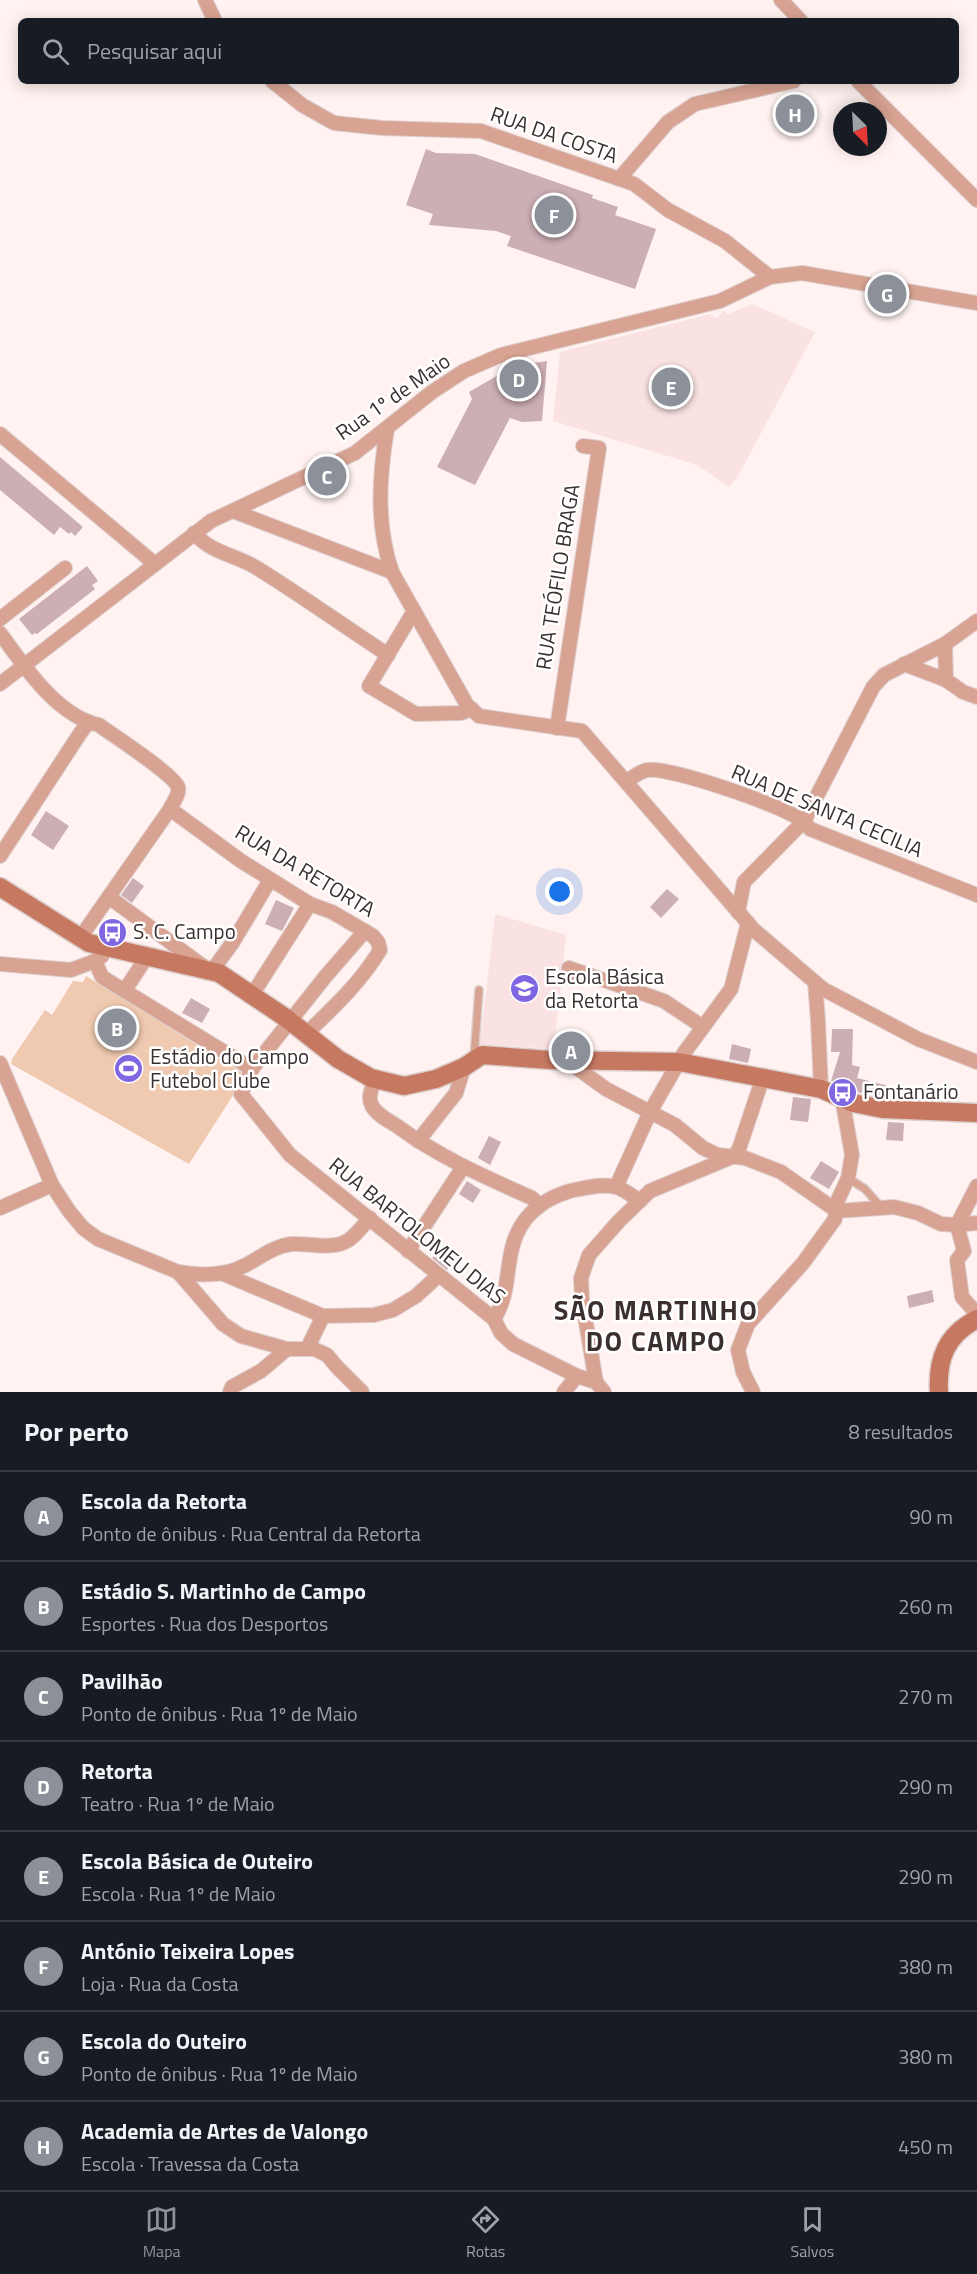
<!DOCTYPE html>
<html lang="pt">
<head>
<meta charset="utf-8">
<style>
	:root { --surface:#171b24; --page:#20242c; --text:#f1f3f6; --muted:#9ea1a6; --line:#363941; --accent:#8c9099 }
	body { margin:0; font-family:"Titillium Web",sans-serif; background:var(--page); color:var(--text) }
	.compass { position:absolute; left:833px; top:102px; width:54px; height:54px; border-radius:50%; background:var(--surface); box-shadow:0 3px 15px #0003; rotate:156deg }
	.you { position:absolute; left:560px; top:892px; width:21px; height:21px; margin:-15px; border:4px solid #fff; border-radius:50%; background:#1a73e8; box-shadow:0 0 0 9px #1a73e833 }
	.badge { display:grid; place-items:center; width:39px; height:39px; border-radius:50%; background:var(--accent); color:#fff; font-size:20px; font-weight:700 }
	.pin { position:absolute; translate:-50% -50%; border:3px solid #fff; box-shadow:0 2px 6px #0006 }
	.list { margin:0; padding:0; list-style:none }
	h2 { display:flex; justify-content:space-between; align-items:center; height:78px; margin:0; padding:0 24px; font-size:26px }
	h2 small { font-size:20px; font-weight:400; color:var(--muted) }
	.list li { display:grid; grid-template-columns:39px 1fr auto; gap:18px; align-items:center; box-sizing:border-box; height:90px; padding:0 24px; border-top:2px solid var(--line) }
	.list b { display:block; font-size:22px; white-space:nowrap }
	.list p { margin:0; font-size:20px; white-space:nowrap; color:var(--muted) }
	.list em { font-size:20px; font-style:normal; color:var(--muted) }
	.icon { flex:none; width:33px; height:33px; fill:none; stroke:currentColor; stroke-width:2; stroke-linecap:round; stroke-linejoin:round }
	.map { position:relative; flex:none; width:977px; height:1392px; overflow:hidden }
	.search { position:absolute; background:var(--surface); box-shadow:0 3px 15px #0003; left:18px; right:18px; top:18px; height:66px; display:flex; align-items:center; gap:15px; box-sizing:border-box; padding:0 21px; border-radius:9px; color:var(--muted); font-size:22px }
	.sheet { height:798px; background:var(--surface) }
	nav { display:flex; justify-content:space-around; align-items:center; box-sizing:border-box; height:84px; border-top:2px solid var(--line); background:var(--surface); font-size:16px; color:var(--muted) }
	nav a { display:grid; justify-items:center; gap:3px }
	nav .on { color:var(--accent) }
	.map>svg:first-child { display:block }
</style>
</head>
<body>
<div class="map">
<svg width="977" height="1392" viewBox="0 0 977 1392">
	<rect width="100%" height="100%" fill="#fff2f1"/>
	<g fill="#fbe2e2">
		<polygon points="752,304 815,332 737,478 729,487 697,465 553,421 560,352 710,314 717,319 723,311 728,314"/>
		<polygon points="495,914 566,935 554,1049 480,1044"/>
	</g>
	<polygon fill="#f0cab0" points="86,976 246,1075 189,1164 11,1064 12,1059 45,1010 52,1015 73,981 83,982"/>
	<g fill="#ccaeb5">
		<polygon points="426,149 436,153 475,154 593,195 592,198 618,207 615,215 656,229 635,289 507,246 511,236 496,231 429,225 433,214 406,205"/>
		<polygon points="547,361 542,421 522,422 510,418 475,485 437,467 472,399 469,392 514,366"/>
		<polygon points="0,457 83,527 75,536 71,532 69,534 60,527 54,535 0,490"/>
		<polygon points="87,566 98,581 92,585 95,589 37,634 35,633 32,635 19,619"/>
		<polygon points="46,811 69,826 53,850 31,835"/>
		<polygon points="133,878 144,886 132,903 121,895"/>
		<polygon points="667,889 679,899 661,918 650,907"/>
		<polygon points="276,900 294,908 282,931 265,924"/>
		<polygon points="191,998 210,1009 202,1023 182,1013"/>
		<polygon points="832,1029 853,1029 852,1065 860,1067 857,1078 889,1086 886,1098 853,1091 831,1081 840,1052 831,1052"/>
		<polygon points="732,1044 751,1049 748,1063 729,1059"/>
		<polygon points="793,1097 811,1099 808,1122 790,1120"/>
		<polygon points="888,1122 904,1123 903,1141 886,1140"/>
		<polygon points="489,1136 501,1142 490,1165 478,1158"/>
		<polygon points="821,1161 839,1172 829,1189 810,1178"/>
		<polygon points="467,1181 481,1190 473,1203 459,1194"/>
		<polygon points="447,1244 460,1258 447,1270 432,1258"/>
		<polygon points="932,1290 934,1302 909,1308 907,1296"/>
	</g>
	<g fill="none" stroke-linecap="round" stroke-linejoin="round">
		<defs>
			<g id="lane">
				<polyline points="474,1058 479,990"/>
				<polyline points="848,1178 865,1189 881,1207"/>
			</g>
			<g id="street">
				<polyline points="205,0 215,21"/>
				<polyline points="781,0 801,21"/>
				<polyline points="272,81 302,105 334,123 382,128 481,131 634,184 668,210 725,241 770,277"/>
				<polyline points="858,81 977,200"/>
				<polyline points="619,179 668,122 695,104 794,81"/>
				<path d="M387 429C379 478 376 525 392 572L467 705 479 716 582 731 754 930 823 989 918 1039 977 1062"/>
				<polyline points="0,434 155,564"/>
				<polyline points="233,511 392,572"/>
				<path d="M194 533C211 553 236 555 257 568 302 596 344 626 388 655"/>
				<polyline points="414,611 369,686 416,714 461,713 472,709"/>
				<polyline points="0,619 65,568"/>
				<path d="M0 633C24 666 57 716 99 725 114 736 173 774 178 787 180 794 173 802 170 809L80 938"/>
				<polyline points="945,644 946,680 963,692 977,697"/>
				<polyline points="904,664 946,680"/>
				<polyline points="0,684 211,521 355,453 432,392 464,371 501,355 720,301 770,277 802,273 977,303"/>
				<polyline points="557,728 599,448 583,446"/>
				<path d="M627 781C633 777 639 772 647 770 668 766 788 807 804 822 807 824 808 826 810 829L977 895"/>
				<path d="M170 809 241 861 310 904 332 912 373 936 378 942 380 950C361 982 333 1008 306 1034"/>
				<polyline points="0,856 81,732 88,723"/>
				<polyline points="109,897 204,967"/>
				<polyline points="738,912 744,882 804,821 873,687 884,675 945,644 977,621"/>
				<polyline points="365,931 325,977 252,1069 241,1094 290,1155 494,1319 501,1333 513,1344 577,1376 596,1382 604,1392"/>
				<polyline points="95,961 102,977 252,1069"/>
				<polyline points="0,964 71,970 95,961 102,956"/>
				<polyline points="212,971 233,942 270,880"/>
				<polyline points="568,977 569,968 664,1001 703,1027"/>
				<polyline points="815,982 818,1021 821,1089"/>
				<polyline points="125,990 148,955"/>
				<polyline points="252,995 310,904"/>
				<polyline points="566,1060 606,1089 675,1125 703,1148 718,1155 745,1158 781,1172 837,1211 894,1207 918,1213 941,1224 957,1225 977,1223"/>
				<polyline points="0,1063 52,1185 69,1211 83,1228 98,1239 178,1272 223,1324 241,1336 287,1349 314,1349 327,1355 337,1367 362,1392"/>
				<path d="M376 1079C372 1088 367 1096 372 1106 377 1115 389 1121 397 1126 439 1157 485 1177 532 1198L539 1205"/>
				<polyline points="418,1141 456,1093 464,1067"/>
				<polyline points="616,1187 650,1112 684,1053 731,989 748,923"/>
				<polyline points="0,1208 52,1185"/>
				<polyline points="957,1225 964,1251 957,1260 962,1297 977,1314"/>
				<polyline points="957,1225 977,1186"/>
				<polyline points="408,1251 463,1167"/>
				<path d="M178 1272C201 1276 226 1276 246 1265 261 1257 274 1246 292 1244 309 1243 332 1250 347 1241 356 1236 363 1225 370 1218"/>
				<polyline points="221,1273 323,1316 374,1315 393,1310 416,1296 438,1276"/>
				<path d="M494 1319C516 1285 499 1246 531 1213 544 1201 554 1196 570 1191 583 1188 603 1183 616 1187 624 1189 633 1197 640 1201"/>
				<polyline points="307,1349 323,1316"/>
				<polyline points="596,1382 582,1299 581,1278 589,1255 619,1221 650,1191 734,1156 739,1149 763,1077"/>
				<polyline points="230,1392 232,1387 261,1371 287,1349"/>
				<polyline points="564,1392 577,1376"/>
				<polyline points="753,1392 743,1372 738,1350 748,1324 803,1263 835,1219 837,1202 848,1178 852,1155 842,1098"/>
			</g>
			<g id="secondary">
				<polyline points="0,887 89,943 219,973 286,1018 338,1059 371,1078 404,1086 436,1079 464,1067 482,1055 550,1060 679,1062 821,1089 853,1103 883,1109 977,1113"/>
				<path d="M939 1392C937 1359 946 1335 977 1319"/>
			</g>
		</defs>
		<use href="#lane" stroke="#dccfce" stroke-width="10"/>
		<use href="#street" stroke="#dccfce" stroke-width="16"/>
		<use href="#secondary" stroke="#dccfce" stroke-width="21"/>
		<use href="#lane" stroke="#d8a392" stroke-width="7"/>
		<use href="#street" stroke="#d8a392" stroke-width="14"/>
		<use href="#secondary" stroke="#c67960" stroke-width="18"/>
	</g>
	<defs>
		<symbol id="bus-disc" viewBox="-11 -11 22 22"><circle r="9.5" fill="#8066e1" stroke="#fff"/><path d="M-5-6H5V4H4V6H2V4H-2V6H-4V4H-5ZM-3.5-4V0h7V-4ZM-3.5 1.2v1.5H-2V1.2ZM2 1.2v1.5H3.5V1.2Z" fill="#fff"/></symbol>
		<symbol id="school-disc" viewBox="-11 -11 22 22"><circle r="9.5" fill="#8066e1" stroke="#fff"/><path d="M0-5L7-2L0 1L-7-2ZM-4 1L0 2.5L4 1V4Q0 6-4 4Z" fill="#fff"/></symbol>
		<symbol id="stadium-disc" viewBox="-11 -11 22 22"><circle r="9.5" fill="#8066e1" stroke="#fff"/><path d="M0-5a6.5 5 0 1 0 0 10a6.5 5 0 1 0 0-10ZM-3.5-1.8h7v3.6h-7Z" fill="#fff"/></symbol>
	</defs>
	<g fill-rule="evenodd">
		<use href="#bus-disc" x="96" y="916" width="33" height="33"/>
		<use href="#school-disc" x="508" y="972" width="33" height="33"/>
		<use href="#stadium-disc" x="112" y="1052" width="33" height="33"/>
		<use href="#bus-disc" x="826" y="1076" width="33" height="33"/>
	</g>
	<g text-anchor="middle" stroke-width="5" stroke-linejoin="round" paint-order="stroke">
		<g font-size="21" fill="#3b2f2f" stroke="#fff">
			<text transform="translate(554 135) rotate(19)" y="7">RUA DA COSTA</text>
			<text transform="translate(393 397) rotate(-35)" y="7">Rua 1º de Maio</text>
			<text transform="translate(558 577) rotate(-81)" y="7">RUA TEÓFILO BRAGA</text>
			<text transform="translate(827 811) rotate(23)" y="7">RUA DE SANTA CECILIA</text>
			<text transform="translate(305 871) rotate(31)" y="7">RUA DA RETORTA</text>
			<text transform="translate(417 1231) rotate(39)" y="7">RUA BARTOLOMEU DIAS</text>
		</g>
		<g font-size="21" fill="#3b2f2f" stroke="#fff" text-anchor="start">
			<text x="133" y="939">S. C. Campo</text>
			<text x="545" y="984">Escola Básica<tspan x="545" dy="24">da Retorta</tspan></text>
			<text x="150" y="1064">Estádio do Campo<tspan x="150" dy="24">Futebol Clube</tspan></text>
			<text x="863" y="1099">Fontanário</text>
		</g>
		<g font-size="27" font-weight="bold" letter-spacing="1.5" fill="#3b2f2f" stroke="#fff">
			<text x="656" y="1320">SÃO MARTINHO<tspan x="656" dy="31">DO CAMPO</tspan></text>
		</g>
	</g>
</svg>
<svg class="compass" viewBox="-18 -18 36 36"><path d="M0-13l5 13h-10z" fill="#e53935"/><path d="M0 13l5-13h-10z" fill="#9ea1a6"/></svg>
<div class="you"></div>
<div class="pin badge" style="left:571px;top:1051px">A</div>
<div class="pin badge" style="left:117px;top:1028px">B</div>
<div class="pin badge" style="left:327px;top:476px">C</div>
<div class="pin badge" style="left:519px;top:379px">D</div>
<div class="pin badge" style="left:671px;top:387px">E</div>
<div class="pin badge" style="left:554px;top:215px">F</div>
<div class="pin badge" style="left:887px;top:294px">G</div>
<div class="pin badge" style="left:795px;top:114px">H</div>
<div class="search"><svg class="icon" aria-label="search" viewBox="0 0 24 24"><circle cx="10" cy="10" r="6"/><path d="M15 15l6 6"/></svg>Pesquisar aqui</div>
</div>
<section class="sheet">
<h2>Por perto<small>8 resultados</small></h2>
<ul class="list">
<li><span class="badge">A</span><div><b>Escola da Retorta</b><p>Ponto de ônibus · Rua Central da Retorta</p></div><em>90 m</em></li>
<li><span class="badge">B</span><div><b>Estádio S. Martinho de Campo</b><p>Esportes · Rua dos Desportos</p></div><em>260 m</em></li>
<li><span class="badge">C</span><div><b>Pavilhão</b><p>Ponto de ônibus · Rua 1º de Maio</p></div><em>270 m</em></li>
<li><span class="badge">D</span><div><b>Retorta</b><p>Teatro · Rua 1º de Maio</p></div><em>290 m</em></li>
<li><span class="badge">E</span><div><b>Escola Básica de Outeiro</b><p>Escola · Rua 1º de Maio</p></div><em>290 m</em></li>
<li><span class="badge">F</span><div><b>António Teixeira Lopes</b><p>Loja · Rua da Costa</p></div><em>380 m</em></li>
<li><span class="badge">G</span><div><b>Escola do Outeiro</b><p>Ponto de ônibus · Rua 1º de Maio</p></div><em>380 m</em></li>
<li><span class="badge">H</span><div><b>Academia de Artes de Valongo</b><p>Escola · Travessa da Costa</p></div><em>450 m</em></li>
</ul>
</section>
<nav>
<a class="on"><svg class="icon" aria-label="map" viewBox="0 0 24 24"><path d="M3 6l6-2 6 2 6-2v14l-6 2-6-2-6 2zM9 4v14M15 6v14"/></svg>Mapa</a>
<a><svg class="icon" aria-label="directions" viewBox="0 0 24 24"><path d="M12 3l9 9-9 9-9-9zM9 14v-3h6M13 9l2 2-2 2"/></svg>Rotas</a>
<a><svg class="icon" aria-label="saved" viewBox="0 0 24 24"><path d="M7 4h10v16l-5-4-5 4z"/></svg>Salvos</a>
</nav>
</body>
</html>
